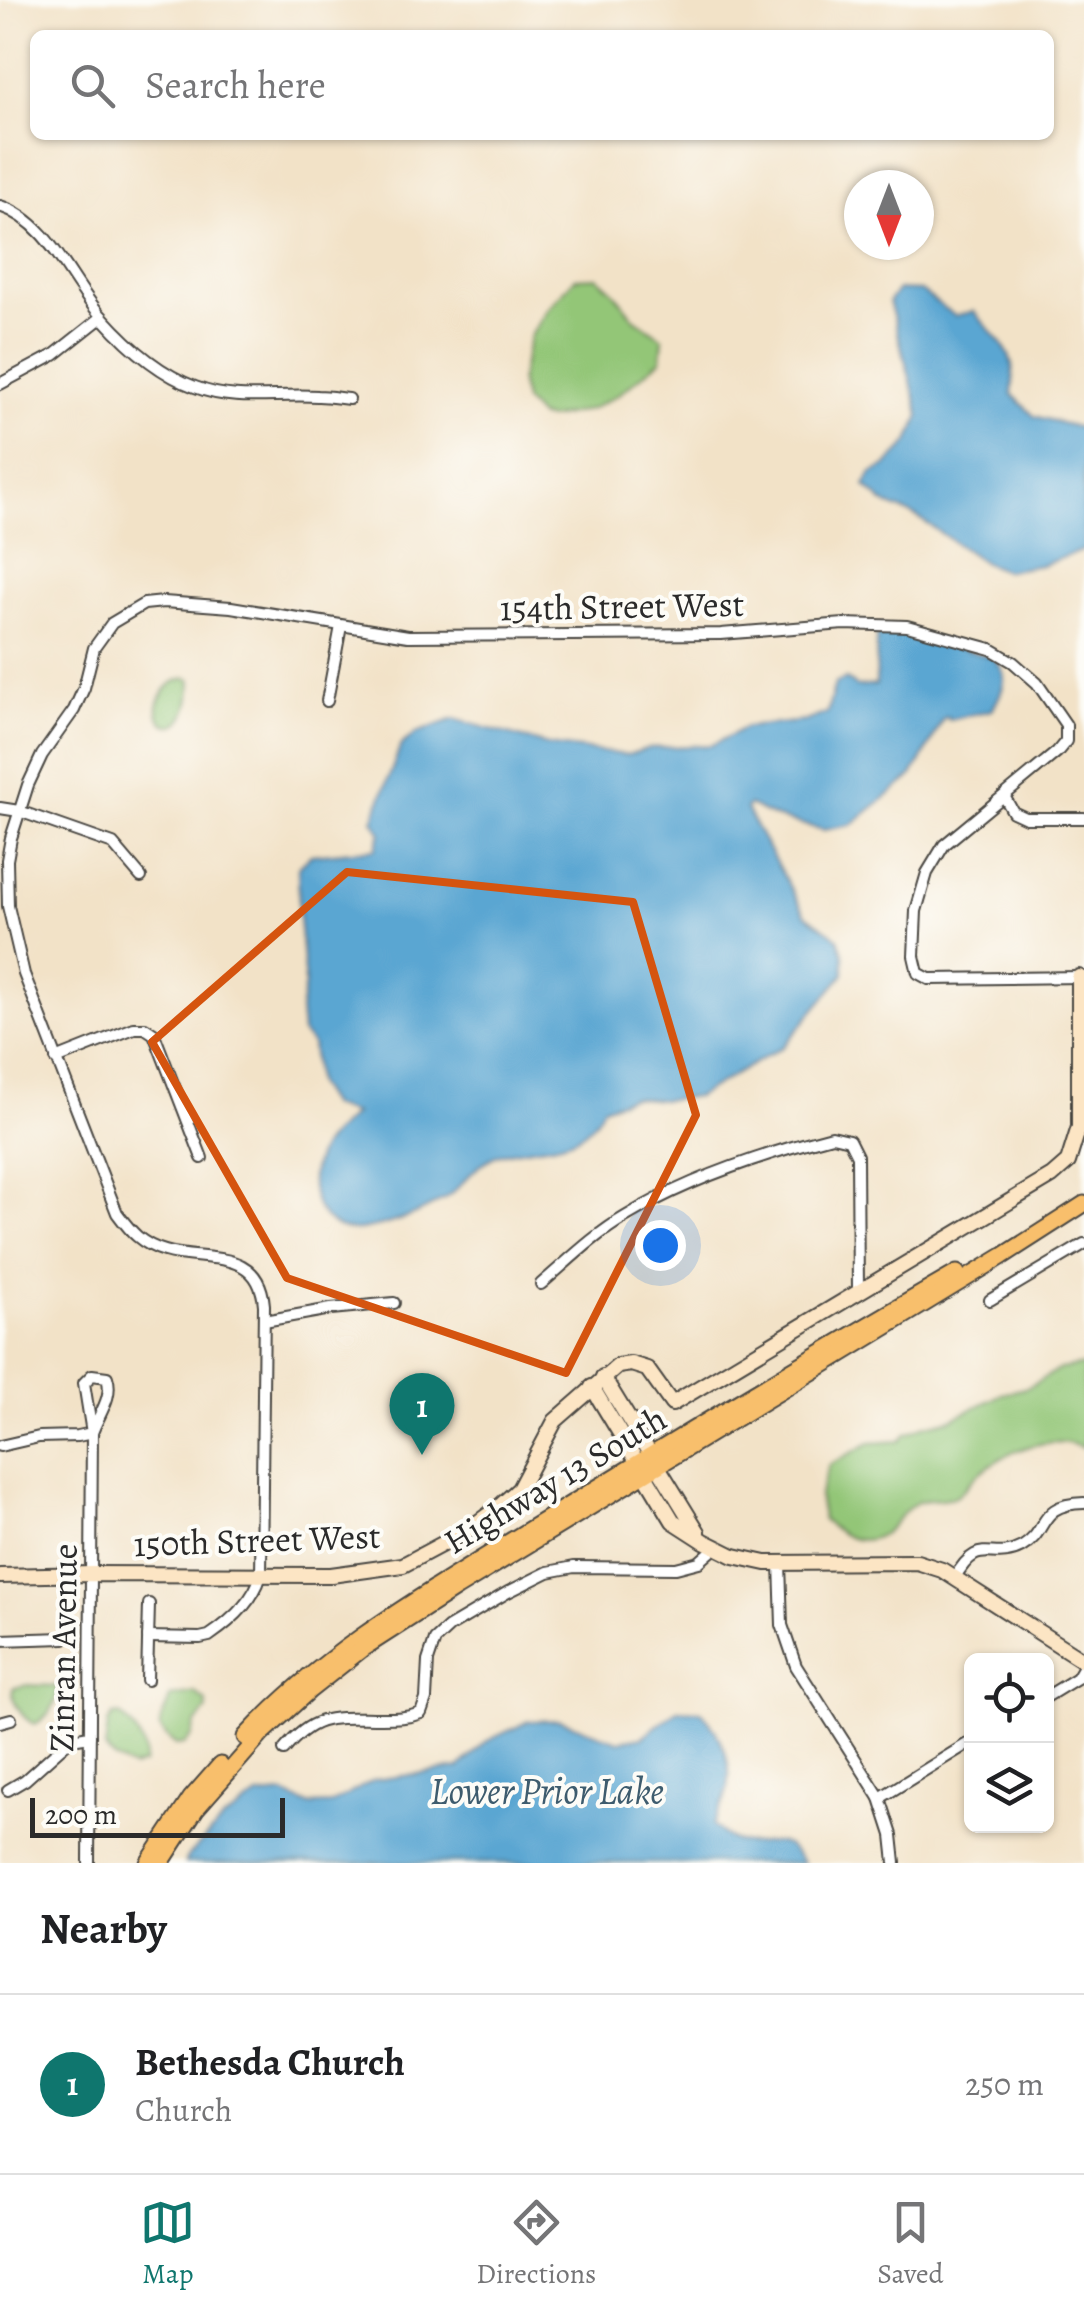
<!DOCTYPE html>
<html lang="en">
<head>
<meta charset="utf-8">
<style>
	:root { --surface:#fff; --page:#f2f2f2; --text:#202124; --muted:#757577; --line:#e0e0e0; --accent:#0f766e }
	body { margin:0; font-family:Alegreya,serif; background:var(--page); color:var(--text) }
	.controls { position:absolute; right:30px; bottom:30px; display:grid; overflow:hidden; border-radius:15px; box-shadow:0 2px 8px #0004 }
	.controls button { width:90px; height:90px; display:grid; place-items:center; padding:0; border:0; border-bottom:2px solid var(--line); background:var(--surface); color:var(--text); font:50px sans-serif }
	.compass { position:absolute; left:844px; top:170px; width:90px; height:90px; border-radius:50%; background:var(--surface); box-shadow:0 2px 8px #0004; rotate:180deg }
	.scale { position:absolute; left:30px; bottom:25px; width:255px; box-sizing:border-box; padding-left:10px; border:5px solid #2b2b2b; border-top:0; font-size:28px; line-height:35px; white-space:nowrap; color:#2b2b2b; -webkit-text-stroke:8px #fdfcf7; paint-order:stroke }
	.you { position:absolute; left:660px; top:1245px; width:35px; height:35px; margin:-25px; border:8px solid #fff; border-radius:50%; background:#1a73e8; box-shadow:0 0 0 15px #1a73e833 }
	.badge { display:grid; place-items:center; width:65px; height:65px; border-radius:50%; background:var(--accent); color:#fff; font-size:32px; font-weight:700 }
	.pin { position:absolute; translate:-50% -82px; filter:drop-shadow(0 2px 5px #0008) }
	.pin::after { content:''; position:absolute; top:52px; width:35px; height:30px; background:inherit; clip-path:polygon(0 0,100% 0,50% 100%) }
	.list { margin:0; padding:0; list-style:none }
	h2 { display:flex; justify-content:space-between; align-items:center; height:130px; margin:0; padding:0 40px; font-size:42px }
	h2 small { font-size:32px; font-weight:400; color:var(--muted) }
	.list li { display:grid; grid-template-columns:65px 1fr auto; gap:30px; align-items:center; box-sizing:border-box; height:180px; padding:0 40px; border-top:2px solid var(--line) }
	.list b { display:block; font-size:38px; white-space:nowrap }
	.list p { margin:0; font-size:32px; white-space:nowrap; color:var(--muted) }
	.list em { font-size:32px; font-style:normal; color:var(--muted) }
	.icon { flex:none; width:55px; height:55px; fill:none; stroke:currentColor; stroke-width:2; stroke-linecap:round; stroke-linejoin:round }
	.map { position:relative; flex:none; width:1084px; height:1863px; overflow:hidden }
	.search { position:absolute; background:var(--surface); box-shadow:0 2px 8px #0004; left:30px; right:30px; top:30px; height:110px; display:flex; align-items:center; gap:25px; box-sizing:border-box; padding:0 35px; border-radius:15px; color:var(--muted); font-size:38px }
	.sheet { height:310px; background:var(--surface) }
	nav { display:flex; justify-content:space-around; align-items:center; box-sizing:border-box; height:140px; border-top:2px solid var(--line); background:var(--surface); font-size:28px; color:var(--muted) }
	nav a { display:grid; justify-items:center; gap:5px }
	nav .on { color:var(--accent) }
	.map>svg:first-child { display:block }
</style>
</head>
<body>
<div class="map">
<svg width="1084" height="1863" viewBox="0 0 1084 1863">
	<rect width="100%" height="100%" fill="#fdfcf7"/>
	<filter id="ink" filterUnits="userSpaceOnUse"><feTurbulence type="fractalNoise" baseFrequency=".01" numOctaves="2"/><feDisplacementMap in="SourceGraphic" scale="20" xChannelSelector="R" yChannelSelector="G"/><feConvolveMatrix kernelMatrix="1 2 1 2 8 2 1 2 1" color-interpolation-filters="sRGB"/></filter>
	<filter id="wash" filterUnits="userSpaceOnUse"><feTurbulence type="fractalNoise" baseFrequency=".0048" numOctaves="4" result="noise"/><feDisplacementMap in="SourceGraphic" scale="40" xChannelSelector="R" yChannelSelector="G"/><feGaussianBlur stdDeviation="2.25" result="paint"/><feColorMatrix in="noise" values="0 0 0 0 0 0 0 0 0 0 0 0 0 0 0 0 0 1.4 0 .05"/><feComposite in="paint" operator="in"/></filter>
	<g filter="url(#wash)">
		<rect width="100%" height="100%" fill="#f2e2c7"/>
		<g fill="#93c677" stroke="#5f7851" stroke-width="2.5">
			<polygon points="597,277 614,292 635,319 663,338 661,360 619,394 591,409 549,419 539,417 524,401 520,380 530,337 546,311 575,278"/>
			<path d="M186 678 191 680C192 747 145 728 161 697 167 685 173 681 186 678Z"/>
			<path d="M1084 1365V1448C1050 1432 1005 1452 978 1474 971 1480 963 1492 956 1496 946 1501 929 1498 918 1502 902 1510 895 1525 884 1533 859 1549 841 1535 822 1520L819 1497 829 1465 870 1443 900 1441 906 1434 923 1426 952 1419 1002 1394 1028 1387 1060 1369Z"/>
			<path d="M28 1685 56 1686C61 1701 48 1717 35 1724 23 1720 10 1700 13 1688Z"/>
			<path d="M195 1693 206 1702 207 1710 195 1725 192 1736 185 1744 176 1745C149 1725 164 1720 170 1697Z"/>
			<path d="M120 1715C133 1726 149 1747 144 1764L132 1768 116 1760 105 1749 108 1723 113 1716Z"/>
		</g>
		<g fill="#5aa6d2" stroke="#42687e" stroke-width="2.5">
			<path d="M898 290 921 291 955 316 974 311C1000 345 1018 348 1012 394L1034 416 1084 429V550L1042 565 1005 571 984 563 916 516 884 503 865 486 872 473 886 466 909 442 920 415 889 301Z"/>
			<path d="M892 632 922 638 991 657C1012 672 1004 690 992 710L949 720 947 717 943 719 920 763 910 778 851 825 824 830 777 818 749 805 746 809 805 914 838 938 844 956V974L784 1046 696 1097 661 1100 631 1097 603 1107C582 1155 539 1141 498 1155 478 1162 466 1181 451 1194 430 1211 392 1224 366 1229 324 1238 302 1197 316 1160 323 1140 339 1128 354 1114L330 1106 316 1084 312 1044 302 1033 300 1010 305 984 299 918 298 867 311 855 375 849 381 833 373 820 401 745 416 733 454 719 548 745 627 755 649 748 712 745 746 727 805 721 827 713 835 684 846 679 857 687 876 685 877 634Z"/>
			<path d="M678 1710 701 1711C720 1731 736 1766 726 1794 723 1805 717 1815 713 1825 719 1830 725 1837 732 1840 759 1853 780 1825 803 1863H185L189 1855 223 1820 258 1796 284 1794 309 1805 331 1804 374 1780 459 1768 487 1741 529 1721 560 1720 618 1741 642 1737Z"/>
		</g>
	</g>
	<g filter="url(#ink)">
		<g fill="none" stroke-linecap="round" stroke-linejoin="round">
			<defs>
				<g id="street">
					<path d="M0 206C50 222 70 282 103 318 128 346 160 374 195 387 236 403 276 393 318 396 328 396 339 398 349 399"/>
					<polyline points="0,384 54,355 102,317"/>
					<polyline points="327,701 341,626"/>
					<polyline points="1004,796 1013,812 1026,818 1084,818"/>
					<polyline points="0,808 19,811 113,844 141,877"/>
					<polyline points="56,1059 134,1028 145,1028 154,1034 202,1158"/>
					<path d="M541 1284C568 1261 594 1235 625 1217 686 1180 763 1154 832 1136L849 1140 857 1156 858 1291"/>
					<polyline points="990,1300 1084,1244"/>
					<polyline points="264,1321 331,1309 394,1303"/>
					<polyline points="0,1446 39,1437 78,1436 92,1433"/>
					<polyline points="780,1563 782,1625 796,1666 880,1798 892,1835 895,1863"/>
					<path d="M954 1579C980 1533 990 1564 1022 1547 1050 1531 1036 1504 1084 1503"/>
					<path d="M148 1637 200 1638 209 1636C231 1621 254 1601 261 1575L264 1305C259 1246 204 1263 165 1251 141 1244 131 1232 117 1213L24 974 8 906 7 860 11 838 28 785 42 755 74 710 84 688 94 648 112 623 144 604 164 602 231 607 408 636 721 634 844 624 907 626 991 649 1013 662 1037 683 1066 725V741L1057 752 944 845 927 873 916 911 914 956 918 973 929 979 1083 977"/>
					<polyline points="0,1640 65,1638"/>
					<polyline points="147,1680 149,1604"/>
					<polyline points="1046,1697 1077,1678 1084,1666"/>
					<polyline points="0,1722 11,1719"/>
					<path d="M284 1750C315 1712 335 1718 381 1718 395 1718 408 1718 421 1713L426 1699 428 1661 435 1640 449 1627 508 1592 548 1572 574 1567 676 1568 699 1562 716 1547"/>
					<polyline points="8,1790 25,1780 71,1739 90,1736"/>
					<polyline points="880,1798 972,1741"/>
					<path d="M89 1863 92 1433 84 1383 92 1375 107 1377C114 1397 98 1415 92 1433"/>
				</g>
				<g id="secondary">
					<polyline points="603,1377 698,1532"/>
					<polyline points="592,1387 673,1521 704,1541 734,1556 766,1563 917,1562 942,1570 1084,1661"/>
					<polyline points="0,1576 92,1574 331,1575 403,1565 465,1532 499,1507 519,1489 555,1421 618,1366 631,1364 647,1369 672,1404 1052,1176 1068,1162 1079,1127 1079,977"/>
				</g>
				<g id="primary">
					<path d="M245 1737C327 1648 432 1590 533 1527 673 1441 815 1355 957 1273"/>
					<polyline points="148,1863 191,1798 220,1765"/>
					<polyline points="161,1863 196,1809 262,1734 310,1690 362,1649 457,1588 1003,1256 1084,1204"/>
				</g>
			</defs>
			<use href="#street" stroke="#494642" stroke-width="14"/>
			<use href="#secondary" stroke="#494642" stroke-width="18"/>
			<use href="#primary" stroke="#494642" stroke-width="19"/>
			<use href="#street" stroke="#fff" stroke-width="10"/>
			<use href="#secondary" stroke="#fce5c4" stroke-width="14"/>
			<use href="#primary" stroke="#f8bf6c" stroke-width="15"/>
		</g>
	</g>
	<path fill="none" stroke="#d5540f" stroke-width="8" stroke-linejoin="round" d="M347 872 633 902 696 1115 566 1373 287 1278 152 1042Z"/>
	<g text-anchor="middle" stroke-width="8" stroke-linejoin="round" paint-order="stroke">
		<g font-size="35" fill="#2b2b2b" stroke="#fdfcf7">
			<text transform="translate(622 606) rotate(-1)" y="12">154th Street West</text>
			<text transform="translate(555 1480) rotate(-31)" y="12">Highway 13 South</text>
			<text transform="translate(257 1540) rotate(-2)" y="12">150th Street West</text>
			<text transform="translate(63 1648) rotate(-89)" y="12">Zinran Avenue</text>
		</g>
		<g font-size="38" font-style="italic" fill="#3e5c6e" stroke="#fdfcf7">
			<text x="547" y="1804">Lower Prior Lake</text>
		</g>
	</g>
</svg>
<div class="controls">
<button><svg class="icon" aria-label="locate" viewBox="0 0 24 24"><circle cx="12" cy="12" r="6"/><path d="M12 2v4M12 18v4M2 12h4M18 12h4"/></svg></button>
<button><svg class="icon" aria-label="layers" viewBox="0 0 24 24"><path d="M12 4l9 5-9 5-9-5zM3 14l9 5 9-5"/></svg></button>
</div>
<svg class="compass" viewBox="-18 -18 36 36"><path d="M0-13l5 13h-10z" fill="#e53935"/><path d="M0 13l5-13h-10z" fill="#757577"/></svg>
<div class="scale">200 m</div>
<div class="you"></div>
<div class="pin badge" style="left:422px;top:1455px">1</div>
<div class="search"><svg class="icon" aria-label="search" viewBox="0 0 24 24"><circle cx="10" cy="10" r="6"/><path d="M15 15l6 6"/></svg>Search here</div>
</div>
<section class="sheet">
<h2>Nearby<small></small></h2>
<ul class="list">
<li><span class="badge">1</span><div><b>Bethesda Church</b><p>Church</p></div><em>250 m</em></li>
</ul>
</section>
<nav>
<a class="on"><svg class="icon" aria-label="map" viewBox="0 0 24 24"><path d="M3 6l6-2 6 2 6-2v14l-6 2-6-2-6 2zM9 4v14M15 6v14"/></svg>Map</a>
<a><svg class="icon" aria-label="directions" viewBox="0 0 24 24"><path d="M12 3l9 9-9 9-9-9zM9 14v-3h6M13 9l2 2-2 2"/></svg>Directions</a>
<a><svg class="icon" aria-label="saved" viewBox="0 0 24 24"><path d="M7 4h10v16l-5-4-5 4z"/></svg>Saved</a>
</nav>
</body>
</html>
